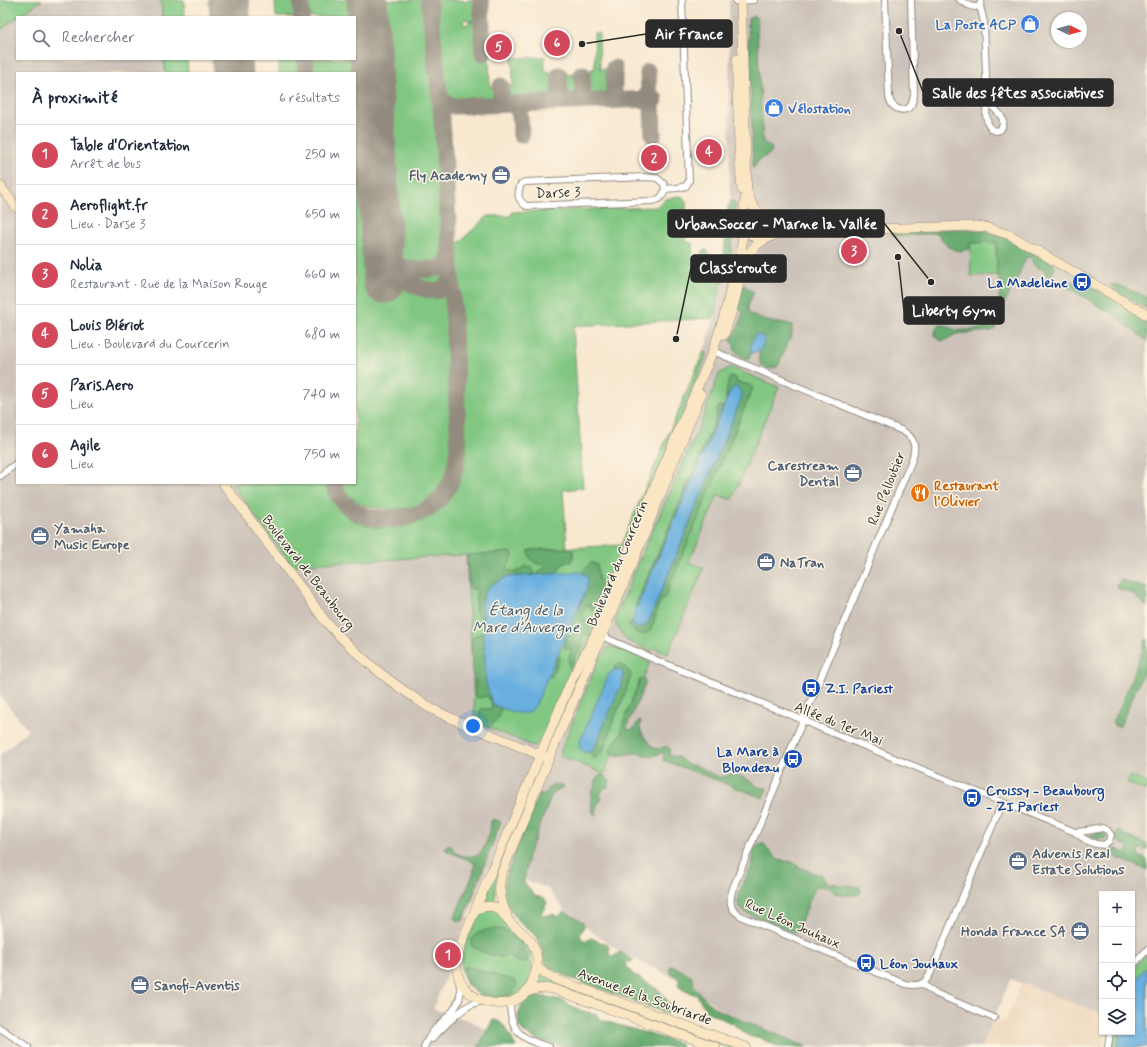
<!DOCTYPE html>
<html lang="fr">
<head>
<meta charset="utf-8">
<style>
	:root { --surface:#fff; --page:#f2f2f3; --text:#1f2937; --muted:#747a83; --line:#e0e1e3; --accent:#d1495b }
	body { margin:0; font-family:Mynerve,sans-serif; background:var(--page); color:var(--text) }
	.controls { position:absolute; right:12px; bottom:12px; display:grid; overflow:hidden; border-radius:0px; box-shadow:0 1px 3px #0004 }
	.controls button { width:36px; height:36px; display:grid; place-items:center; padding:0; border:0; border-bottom:1px solid var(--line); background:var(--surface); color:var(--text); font:20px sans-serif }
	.compass { position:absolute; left:1051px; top:12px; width:36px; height:36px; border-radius:50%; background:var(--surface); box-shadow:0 1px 3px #0004; rotate:95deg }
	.you { position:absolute; left:473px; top:726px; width:14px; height:14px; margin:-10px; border:3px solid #fff; border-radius:50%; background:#1a73e8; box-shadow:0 0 0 6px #1a73e833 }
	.badge { display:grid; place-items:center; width:26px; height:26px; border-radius:50%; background:var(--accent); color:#fff; font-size:13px; font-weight:700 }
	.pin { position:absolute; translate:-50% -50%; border:2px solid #fff; box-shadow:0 1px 4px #0006 }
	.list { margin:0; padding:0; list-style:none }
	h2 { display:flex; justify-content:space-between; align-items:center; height:52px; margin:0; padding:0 16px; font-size:17px }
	h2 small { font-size:13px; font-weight:400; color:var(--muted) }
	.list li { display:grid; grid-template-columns:26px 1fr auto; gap:12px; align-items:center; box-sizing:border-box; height:60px; padding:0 16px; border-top:1px solid var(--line) }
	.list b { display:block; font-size:15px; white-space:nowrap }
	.list p { margin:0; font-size:13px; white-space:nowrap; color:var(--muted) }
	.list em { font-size:13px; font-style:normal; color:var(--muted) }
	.icon { flex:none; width:22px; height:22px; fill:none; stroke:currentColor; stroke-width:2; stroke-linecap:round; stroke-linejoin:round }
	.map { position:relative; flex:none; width:1147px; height:1047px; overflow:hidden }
	.search { position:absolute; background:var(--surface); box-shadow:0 1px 3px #0004; left:16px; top:16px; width:340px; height:44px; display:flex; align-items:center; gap:10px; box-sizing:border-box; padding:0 14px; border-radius:0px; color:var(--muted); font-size:15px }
	.panel { position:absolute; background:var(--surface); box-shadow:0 1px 3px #0004; left:16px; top:72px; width:340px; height:412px; border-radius:0px }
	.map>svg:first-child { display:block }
</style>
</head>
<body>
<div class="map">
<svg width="1147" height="1047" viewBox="0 0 1147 1047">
	<rect width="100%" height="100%" fill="#fcf5e5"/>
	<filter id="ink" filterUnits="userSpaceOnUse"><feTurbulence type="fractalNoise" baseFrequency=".025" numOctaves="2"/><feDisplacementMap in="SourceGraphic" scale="8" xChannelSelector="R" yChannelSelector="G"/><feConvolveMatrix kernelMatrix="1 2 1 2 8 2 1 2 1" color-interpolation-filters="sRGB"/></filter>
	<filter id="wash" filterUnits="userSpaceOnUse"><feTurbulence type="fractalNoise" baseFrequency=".012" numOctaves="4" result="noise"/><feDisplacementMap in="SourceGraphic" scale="16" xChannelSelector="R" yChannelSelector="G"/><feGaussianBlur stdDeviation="0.9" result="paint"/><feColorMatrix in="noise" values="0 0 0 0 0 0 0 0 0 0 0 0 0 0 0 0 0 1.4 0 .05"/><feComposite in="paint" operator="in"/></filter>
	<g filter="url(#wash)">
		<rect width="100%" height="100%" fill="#f8e8d0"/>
		<polygon fill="#eed6bb" points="1022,983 1102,1014 1102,1032 1105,1032 1103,1047 981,1047 992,1022 1005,1022"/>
		<g fill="#ccc2b9" fill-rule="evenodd">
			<polygon points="42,0 161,0 162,17 18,17"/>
			<path d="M729 0H1144L1147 11V958L1132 974V894H1102V1014L1011 979 981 1047H807L720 1011 694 987 620 952 567 913 547 888 488 866 433 1009 471 1021 487 1030 478 1047H0V755L28 730 0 696V30L17 18V59H164L165 73H17V483H231L292 565 621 545 707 343 721 289 730 234ZM1057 18H1081V42H1057Z"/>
		</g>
		<g fill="#81c782" stroke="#567956">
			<polygon points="0,0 42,0 0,30"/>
			<polygon points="161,0 184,0 185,17 162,17"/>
			<polygon points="275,0 294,0 295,17 276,17"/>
			<path d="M307 0H359L375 283H401L421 292 427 294 449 293V302L448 303C448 329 449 355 449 382 450 409 455 468 439 489 427 506 407 510 388 509 366 507 351 504 340 483H355V73H311V59H355V17H308Z"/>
			<path d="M377 0H425L437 94 447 251C443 266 435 264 422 265 407 266 396 264 392 247Z"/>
			<polygon points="432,0 463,0 465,2 468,0 478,0 479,20 469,21 466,19 464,20 463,22 464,24 467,25 469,22 479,21 481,55 484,54 484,35 489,36 490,58 489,60 490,87 497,87 498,97 496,100 451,102 446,99 444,96"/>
			<polygon points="594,33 599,33 600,69 610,69 612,72 612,91 610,95 588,96 586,74 591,74 591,69 595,69"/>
			<path d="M545 57V71H549V75H554L555 97 507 99 505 98C504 94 503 89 506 86H513L512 58Z"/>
			<polygon points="164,59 187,59 188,73 165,73"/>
			<polygon points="279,59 297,59 298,73 279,73"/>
			<polygon points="577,74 578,96 564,97 563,75"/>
			<path d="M678 196 683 197 686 202V242L692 243 693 263 697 266 718 275 722 282 713 318 573 326 583 488 563 490 567 548 621 545 704 351 706 353V356L604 608 542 740 536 745 533 746 475 722 466 555 292 565 231 483H326C335 512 348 522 377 527 405 532 439 517 454 493 457 488 459 482 461 476 462 473 464 469 465 465 467 457 466 448 466 441 465 424 464 408 463 392 460 344 456 295 454 247L488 216H511L512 212 656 207 665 199Z"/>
			<polygon points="996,242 997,275 971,276 970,243"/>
			<path d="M403 271C416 275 432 268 443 275L445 279C438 295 408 282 400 272Z"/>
			<polygon points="730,367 779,387 732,500 718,495 689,562 704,568 668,654 653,648 651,651 626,640 616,625 616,616 634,572 703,418 719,374"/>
			<polygon points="610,647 618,648 650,662 643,679 640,680 623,723 621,734 610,749 612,754 604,774 559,755 599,659 605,652 606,648"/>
			<polygon points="1130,776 1147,783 1147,791 1127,783"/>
			<polygon points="499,868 495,888 496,904 482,903 496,869"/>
			<polygon points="494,908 527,944 530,951 533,968 527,985 517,995 501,1000 480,996 467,985 461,970 462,951 479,913"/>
			<polygon points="1147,954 1147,1047 1111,1047 1112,1032 1132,1032 1132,970"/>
			<polygon points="540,975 736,1047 727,1047 549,984 537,983"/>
		</g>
		<g fill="#68ac70" stroke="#4a6c4e">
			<path d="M753 16 756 17C758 20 758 25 757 29L763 142 771 147 772 149 771 153 759 160 753 169 748 23V19Z"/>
			<path d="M731 201H733L736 206C735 210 734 214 734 218 734 230 732 239 731 250 730 260 732 277 723 283 721 281 720 277 718 275 712 268 692 270 700 255 702 251 703 250 707 250 710 258 713 260 722 261L724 253 728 206Z"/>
			<path d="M955 229 986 231 1007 237 1054 264C1055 269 1053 275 1049 278L1047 276 1045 271C1039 267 1032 267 1032 259L1030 257H1028C1021 263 1022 270 1018 277 1016 281 1013 284 1011 288 1009 295 1007 301 1002 305L995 329 992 331 956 334 946 340 942 341 936 338C934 333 935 327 941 325 946 324 951 329 956 330 967 331 979 328 991 327L992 324V314L999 299 1001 287V283L997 275 996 242 970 243V248C957 256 943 245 938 233L895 236 892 235V233Z"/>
			<polygon points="1067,281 1071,281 1080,285 1090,286 1147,319 1147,341 1115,316 1068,287 1070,284 1066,282"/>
			<polygon points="1111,284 1121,286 1147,297 1147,309 1116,291 1110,285"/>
			<path d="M741 286H746L747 288 754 292C752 297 747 306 748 311 750 317 770 322 777 323 783 323 786 322 792 325V334L778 366C766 373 758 366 759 353 760 349 763 345 765 341L750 346 752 353 748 359 744 358 735 352 734 345 731 342V339L739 326 743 312 737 307Z"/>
			<path d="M732 376 735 378 737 382 750 385 753 388 664 599C662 601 659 604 658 607 655 616 654 634 642 634 636 634 633 630 629 626L630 622 632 621 648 623 741 399V393L730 392 726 401V395L729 378Z"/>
			<polygon points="719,406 723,407 637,608 636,607 636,604 715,420 717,410"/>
			<path d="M567 548C576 548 574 556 571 562H567L560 566 557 574 540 575 538 573 540 571 545 568V566C536 563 527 561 529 550Z"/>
			<path d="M511 552 513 555C512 560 508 564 507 569L509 571 517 572 525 566 531 567C533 570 535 572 533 575L507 577 485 592 482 601 483 617H481L477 615 475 608 477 591V589H471L469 587 467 555Z"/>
			<path d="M590 563H594L597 565 598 576 599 580 602 582 603 584 599 592 595 607 593 609H591L589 604 583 611 582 614C586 621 592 626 589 635L584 636C581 643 583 651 575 656L573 664 571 667H569C567 661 571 653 571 647L568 649 564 648C564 642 567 638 569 633 570 630 570 626 571 623 577 609 591 590 586 575L582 573Z"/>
			<polygon points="1121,580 1125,581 1147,588 1147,607 1133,594 1119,589 1117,586"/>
			<path d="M481 633 484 634 486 683 498 707 501 708 499 717 489 728 480 724C478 719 479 714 481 709H490L492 708 491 702 487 696 479 698 476 697 475 693V679L472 669 471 639 474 636Z"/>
			<polygon points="1147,638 1147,664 1120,726 1115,726 1113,723 1113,720 1121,706"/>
			<polygon points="558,655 560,658 552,677 550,677 549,673 557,656"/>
			<path d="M618 663C623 664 630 671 631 675L622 702 615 716 606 743 603 751 597 757 593 758 590 752 594 747 620 669 614 670 616 665Z"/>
			<polygon points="642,679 645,680 645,684 628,724 627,729 631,730 635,727 639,720 641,721 640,728 643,735 653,748 660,749 664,747 668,747 670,749 669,755 678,757 687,764 699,767 716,776 723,777 731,774 738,775 754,783 757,787 767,788 763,798 663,760 664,755 662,753 650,757 635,753 621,755 615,756 612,754 610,749 621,734 623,723 640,680"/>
			<path d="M600 775 605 776 610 782 608 787C605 788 604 788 602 791 599 795 601 793 601 798 599 804 595 807 595 815 589 808 591 799 592 790L595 788 596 779Z"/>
			<path d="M554 784 556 787 562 785 564 786 561 789 553 792 528 856 524 882 535 896 544 898 547 902C546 907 543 909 541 914L545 916 553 914 558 917 563 912 567 913 583 922 584 926 580 934 581 938 586 941 591 938 608 945 609 948V954L613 957 618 953 620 952 632 959 633 961 631 962H627L625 964 633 974 660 991 674 1010 666 1013 570 978 547 967 543 960 542 951 537 938 528 929 518 921 507 905 504 898V884L506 875 539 794H546L550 786Z"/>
			<path d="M493 819 501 822 484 865 482 872 463 920C460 922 456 922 454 918L472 877 475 865 473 862 447 851 445 849 446 846 449 844C453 847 452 849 455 852 460 857 471 856 477 856 486 848 491 832 491 821Z"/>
			<polygon points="1119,830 1125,835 1147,844 1147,850 1139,849 1138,851 1139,856 1147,860 1147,870 1115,857 1114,853 1114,849 1116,849 1125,853 1129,850 1129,847 1118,842 1116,837 1117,831"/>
			<polygon points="1099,832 1103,832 1106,834 1106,839 1097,839 1090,837 1089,836"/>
			<path d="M761 844H764L778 860 792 862 799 867 817 874H821L829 884 833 883 844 886 848 885 860 887 861 892 858 895H844V896L834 892 832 889 826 887 819 886 815 888 796 933 744 912C727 899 750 877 753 861 755 853 749 849 761 844Z"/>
			<path d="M489 929H500L507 931C510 937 513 935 518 936 520 940 521 944 523 948 526 955 530 956 526 963L515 961 508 955C506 955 504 957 502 957 496 958 475 950 471 945V939L478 933Z"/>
			<path d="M672 965 691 976 693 980 694 987 711 1005 720 1011 807 1047H778L758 1037H750L733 1024 706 1011 697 995 685 991 678 986C681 977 676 977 670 972L669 968Z"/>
			<path d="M466 966 515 981C524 1001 478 1003 467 982 465 977 463 973 464 967Z"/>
			<polygon points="534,996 548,997 561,1000 580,1010 597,1015 601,1020 677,1042 682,1046 682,1047 564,1047 535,1039 525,1033 519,1027 518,1016 522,1004 527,1000"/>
			<path d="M493 1020C505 1020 511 1038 516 1047H478Z"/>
		</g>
		<g fill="#68afdf" stroke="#4a6d85">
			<polygon points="755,335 762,335 765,341 759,352 752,353 750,347"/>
			<polygon points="734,387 738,387 741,393 741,399 648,623 641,628 636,628 632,622 634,614 730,392"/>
			<polygon points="579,572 586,575 588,581 587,588 536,704 530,712 526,713 517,713 498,707 492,703 486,683 482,601 485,592 491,585 507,577"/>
			<polygon points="620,669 623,673 623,680 594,748 590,752 584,752 579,747 580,741 609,674 614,670"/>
			<polygon points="1147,967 1147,1047 1118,1047 1120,1032 1132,1032 1132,987 1136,979"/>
		</g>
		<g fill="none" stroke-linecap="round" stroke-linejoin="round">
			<g stroke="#928a7e" stroke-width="17">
				<polyline points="301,0 302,17"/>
				<polyline points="481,0 483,53"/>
				<polyline points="305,59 306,73"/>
				<path d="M440 95C443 102 447 105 454 106L655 99"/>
				<polyline points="641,99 649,100 652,105 653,136"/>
				<path d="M641 99C652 95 648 82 648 72"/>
				<polyline points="608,100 612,98 614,94 614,68"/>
				<path d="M575 101C586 97 582 84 582 74"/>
				<path d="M552 103C563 98 559 85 559 75"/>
				<polyline points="496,104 501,101 501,86"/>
				<path d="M511 104C523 108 520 125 521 135"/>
				<path d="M381 229C382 236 381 245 384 252 395 272 420 271 439 268 446 265 448 261 450 255"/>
				<path d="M383 269C400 276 445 311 451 274"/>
				<path d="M333 483C336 493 341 502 350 508 372 524 416 521 436 503 457 483 458 458 458 432L453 302 442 119 429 0"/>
			</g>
			<g stroke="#928a7e" stroke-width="41">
				<polyline points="229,0 230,17"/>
				<polyline points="367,0 384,283"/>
				<polyline points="232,59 233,73"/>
			</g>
		</g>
	</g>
	<g filter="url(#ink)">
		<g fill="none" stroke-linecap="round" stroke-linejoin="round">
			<defs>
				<g id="street">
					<path d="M885 0 889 97C891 108 902 114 911 106L914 96 911 0"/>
					<path d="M960 0C967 4 972 9 980 6L981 0"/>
					<polyline points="736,1 754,0"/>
					<path d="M980 6 984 22 987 101 986 115 988 124 991 129 996 131 1000 130C1010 118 994 110 987 101"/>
					<path d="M645 177 657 178 664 184 665 189 663 195 659 199 652 201 526 206C517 199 517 194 521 184L525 182Z"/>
					<polyline points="665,189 677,188 686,186 689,181 682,0"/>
					<path d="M713 351 903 431C916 439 916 447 912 460L879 538 733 888C728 903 730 911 745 918L905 984C917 986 924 986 930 974L1002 803"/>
					<polyline points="0,476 17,463"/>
					<polyline points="599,635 656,660 803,720 823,729 1075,832"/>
					<path d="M1103 828 1107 830 1111 835 1109 841 1104 845C1093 845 1083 839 1075 832L1087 831Z"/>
					<polyline points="1132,966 1147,950"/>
					<polyline points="922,984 937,994 994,1018"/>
					<path d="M510 1002C510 1033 522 1039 549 1047"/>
					<polyline points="0,1028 28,1047"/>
					<path d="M432 1039C441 1029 459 1011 470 1005 474 1003 478 1002 482 1001"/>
					<path d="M424 1047C427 1040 431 1034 436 1028 445 1018 457 1011 460 996 461 991 460 986 459 981"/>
					<polyline points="1108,1047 1110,1032"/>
				</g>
				<g id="secondary">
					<polyline points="737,59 737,91 740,166 742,190"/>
					<polyline points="0,186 17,208"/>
					<path d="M748 193C754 216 769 227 792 229"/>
					<polyline points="744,228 756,222 767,222"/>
					<path d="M744 228C749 235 755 239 764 240"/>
					<path d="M742 265C749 250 762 239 777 234 784 232 792 233 799 231L974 226 985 227 1010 235 1147 315"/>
					<path d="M724 335C732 312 742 282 741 257L745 199 747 192 741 0"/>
					<path d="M223 483 326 622C352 650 380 675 412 696 418 700 423 704 430 708 467 727 507 740 545 757"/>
					<path d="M476 909C499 901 499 911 513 925 520 931 528 936 533 945 537 952 538 963 536 971 534 978 532 985 527 991 507 1016 459 1001 457 969 456 957 461 945 465 934L572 679 596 633 654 488 713 351 724 316 737 262 741 257"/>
					<path d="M507 915C501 901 497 890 501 875 533 794 568 714 602 635 637 555 669 474 701 394"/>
					<polyline points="537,967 547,975 558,980 746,1047"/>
					<path d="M527 992C536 989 543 987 553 989L716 1047"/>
				</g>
			</defs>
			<use href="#street" stroke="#928a7e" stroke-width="8"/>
			<use href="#secondary" stroke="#928a7e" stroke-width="10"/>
			<use href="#street" stroke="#fff" stroke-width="6"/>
			<use href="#secondary" stroke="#fbe6c4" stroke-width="9"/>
		</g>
	</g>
	<defs>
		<symbol id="shop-disc" viewBox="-11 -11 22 22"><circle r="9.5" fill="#3f7fe0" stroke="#fcf5e5"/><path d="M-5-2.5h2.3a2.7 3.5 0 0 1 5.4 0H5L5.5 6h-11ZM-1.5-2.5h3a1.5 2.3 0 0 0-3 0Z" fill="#fff"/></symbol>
		<symbol id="office-disc" viewBox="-11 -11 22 22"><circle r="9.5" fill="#5c6f8a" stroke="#fcf5e5"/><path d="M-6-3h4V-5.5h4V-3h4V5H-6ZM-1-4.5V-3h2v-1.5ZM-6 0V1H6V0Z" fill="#fff"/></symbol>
		<symbol id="bus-disc" viewBox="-11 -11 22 22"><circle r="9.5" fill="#1a4fb4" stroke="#fcf5e5"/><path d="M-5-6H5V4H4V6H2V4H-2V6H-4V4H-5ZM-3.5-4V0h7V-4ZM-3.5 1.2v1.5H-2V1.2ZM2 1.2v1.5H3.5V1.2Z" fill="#fff"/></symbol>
		<symbol id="restaurant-disc" viewBox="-11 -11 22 22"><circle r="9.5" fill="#e8710a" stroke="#fcf5e5"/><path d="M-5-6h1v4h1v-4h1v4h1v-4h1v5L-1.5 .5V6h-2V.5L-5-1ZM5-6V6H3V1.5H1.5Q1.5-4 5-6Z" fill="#fff"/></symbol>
	</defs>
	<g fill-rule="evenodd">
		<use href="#shop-disc" x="1019" y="13" width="22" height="22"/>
		<use href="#shop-disc" x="763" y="97" width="22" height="22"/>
		<use href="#office-disc" x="490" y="164" width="22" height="22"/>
		<use href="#bus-disc" x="1071" y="271" width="22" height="22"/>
		<use href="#office-disc" x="842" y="462" width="22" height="22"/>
		<use href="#restaurant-disc" x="909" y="482" width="22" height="22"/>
		<use href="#office-disc" x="29" y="525" width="22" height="22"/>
		<use href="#office-disc" x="755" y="551" width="22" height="22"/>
		<use href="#bus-disc" x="800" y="677" width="22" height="22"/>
		<use href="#bus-disc" x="782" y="748" width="22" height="22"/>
		<use href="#bus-disc" x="961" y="787" width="22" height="22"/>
		<use href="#office-disc" x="1007" y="850" width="22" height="22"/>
		<use href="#office-disc" x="1069" y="920" width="22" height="22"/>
		<use href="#bus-disc" x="855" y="952" width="22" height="22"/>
		<use href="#office-disc" x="129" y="974" width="22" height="22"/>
	</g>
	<g text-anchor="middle" stroke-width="3" stroke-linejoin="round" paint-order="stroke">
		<g font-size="14" font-weight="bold" fill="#366cbe" stroke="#fcf5e5" text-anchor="end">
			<text x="1016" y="29">La Poste ACP</text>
			<text x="788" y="113" text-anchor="start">Vélostation</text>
		</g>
		<g font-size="14" font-weight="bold" fill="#4e5e75" stroke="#fcf5e5" text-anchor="start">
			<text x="487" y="180" text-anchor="end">Fly Academy</text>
			<text x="839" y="470" text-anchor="end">Carestream<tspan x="839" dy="16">Dental</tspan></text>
			<text x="54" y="533">Yamaha<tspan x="54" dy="16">Music Europe</tspan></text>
			<text x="780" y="567">NaTran</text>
			<text x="1032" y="858">Advenis Real<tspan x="1032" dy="16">Estate Solutions</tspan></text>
			<text x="1066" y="936" text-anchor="end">Honda France SA</text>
			<text x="154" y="990">Sanofi-Aventis</text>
		</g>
		<g font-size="14" fill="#2b2b2b" stroke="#fcf5e5">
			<text transform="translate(558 192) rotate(-2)" y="5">Darse 3</text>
			<text transform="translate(886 488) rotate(-68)" y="5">Rue Pelloutier</text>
			<text transform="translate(617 563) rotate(-67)" y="5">Boulevard du Courcerin</text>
			<text transform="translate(309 572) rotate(52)" y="5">Boulevard de Beaubourg</text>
			<text transform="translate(839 723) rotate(22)" y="5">Allée du 1er Mai</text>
			<text transform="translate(793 923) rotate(24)" y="5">Rue Léon Jouhaux</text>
			<text transform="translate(645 996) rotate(20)" y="5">Avenue de la Soubriarde</text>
		</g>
		<g font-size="14" font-weight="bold" fill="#164399" stroke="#fcf5e5" text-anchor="start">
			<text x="1068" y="287" text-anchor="end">La Madeleine</text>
			<text x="825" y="693">Z.I. Pariest</text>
			<text x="779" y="756" text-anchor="end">La Mare à<tspan x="779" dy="16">Blondeau</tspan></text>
			<text x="986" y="795">Croissy - Beaubourg<tspan x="986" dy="16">- ZI Pariest</tspan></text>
			<text x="880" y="968">Léon Jouhaux</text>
		</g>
		<g font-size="14" font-weight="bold" fill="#c56008" stroke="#fcf5e5" text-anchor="start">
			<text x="934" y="490">Restaurant<tspan x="934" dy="16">l'Olivier</tspan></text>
		</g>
		<g font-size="15" font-style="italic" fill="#40596a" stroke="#fcf5e5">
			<text x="526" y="615">Étang de la<tspan x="526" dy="17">Mare d’Auvergne</tspan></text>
		</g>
	</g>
	<path fill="none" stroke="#2b2b2b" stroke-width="1.5" d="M582 44L646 34M899 31L923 92M931 282L884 223M676 339L691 268M898 257L904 311"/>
	<g fill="#2b2b2b" stroke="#fcf5e5" stroke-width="1.5">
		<circle cx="582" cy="44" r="4"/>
		<circle cx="899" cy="31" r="4"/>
		<circle cx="931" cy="282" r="4"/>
		<circle cx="676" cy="339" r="4"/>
		<circle cx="898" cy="257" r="4"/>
	</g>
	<g fill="#2b2b2b" stroke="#2b2b2b" stroke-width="1.5">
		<rect x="646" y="20" width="86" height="27" rx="4"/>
		<rect x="923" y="79" width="190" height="27" rx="4"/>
		<rect x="668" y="210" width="216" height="27" rx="4"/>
		<rect x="691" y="255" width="95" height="27" rx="4"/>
		<rect x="904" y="297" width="100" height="27" rx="4"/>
	</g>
	<g font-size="15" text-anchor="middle" font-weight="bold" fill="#fff">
		<text x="689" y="39">Air France</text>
		<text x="1018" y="98">Salle des fêtes associatives</text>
		<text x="776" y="229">UrbanSoccer - Marne la Vallée</text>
		<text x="738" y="273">Class'croute</text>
		<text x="954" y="316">Liberty Gym</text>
	</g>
</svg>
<div class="controls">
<button>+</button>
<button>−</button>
<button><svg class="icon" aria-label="locate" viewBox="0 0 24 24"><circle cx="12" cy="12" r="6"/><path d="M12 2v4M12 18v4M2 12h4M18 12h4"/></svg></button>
<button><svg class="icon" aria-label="layers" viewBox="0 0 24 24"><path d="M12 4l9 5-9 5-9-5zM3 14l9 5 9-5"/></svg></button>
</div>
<svg class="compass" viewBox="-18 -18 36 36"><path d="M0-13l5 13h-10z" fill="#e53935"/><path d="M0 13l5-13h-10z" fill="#747a83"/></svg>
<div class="you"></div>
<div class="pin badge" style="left:448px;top:955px">1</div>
<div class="pin badge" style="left:654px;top:158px">2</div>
<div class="pin badge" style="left:854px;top:251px">3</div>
<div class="pin badge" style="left:709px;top:152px">4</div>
<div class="pin badge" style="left:499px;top:47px">5</div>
<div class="pin badge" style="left:557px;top:43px">6</div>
<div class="search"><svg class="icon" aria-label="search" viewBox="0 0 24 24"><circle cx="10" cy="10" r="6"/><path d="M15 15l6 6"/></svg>Rechercher</div>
<section class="panel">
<h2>À proximité<small>6 résultats</small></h2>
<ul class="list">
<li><span class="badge">1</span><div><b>Table d'Orientation</b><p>Arrêt de bus</p></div><em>250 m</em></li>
<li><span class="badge">2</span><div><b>Aeroflight.fr</b><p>Lieu · Darse 3</p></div><em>650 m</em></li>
<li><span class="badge">3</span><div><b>Nolia</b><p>Restaurant · Rue de la Maison Rouge</p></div><em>660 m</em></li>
<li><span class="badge">4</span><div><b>Louis Blériot</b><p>Lieu · Boulevard du Courcerin</p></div><em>680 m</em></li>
<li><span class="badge">5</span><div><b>Paris.Aero</b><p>Lieu</p></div><em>740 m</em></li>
<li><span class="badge">6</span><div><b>Agile</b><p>Lieu</p></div><em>750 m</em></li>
</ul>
</section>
</div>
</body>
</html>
